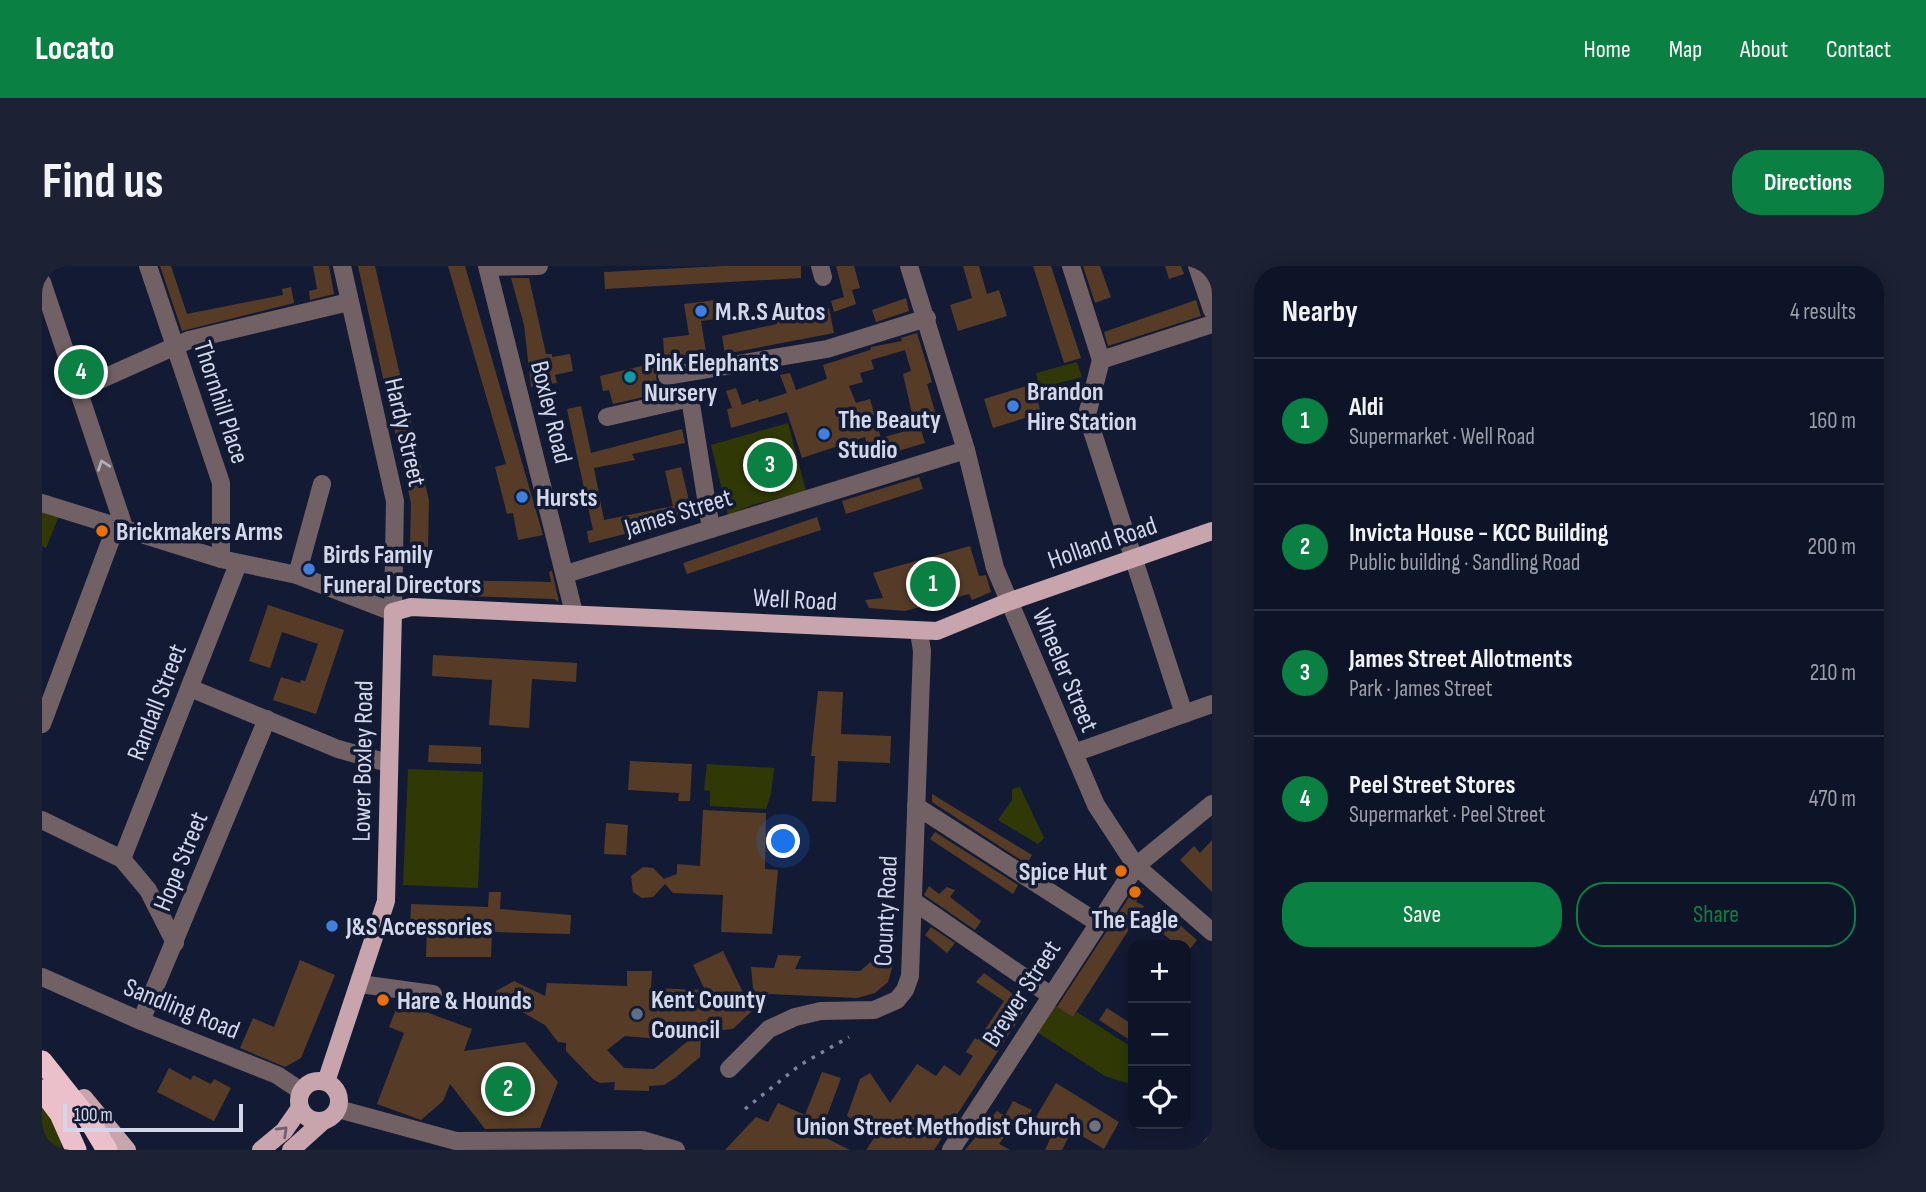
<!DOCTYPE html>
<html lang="en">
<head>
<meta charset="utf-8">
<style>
	:root { --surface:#0e1427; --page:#1c2133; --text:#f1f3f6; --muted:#9b9ea7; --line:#2e3344; --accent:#0b8043 }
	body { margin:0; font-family:"Sofia Sans Condensed",sans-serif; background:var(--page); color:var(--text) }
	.controls { position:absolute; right:21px; bottom:21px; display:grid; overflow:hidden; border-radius:14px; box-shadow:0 4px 18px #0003 }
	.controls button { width:63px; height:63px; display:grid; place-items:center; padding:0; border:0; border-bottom:2px solid var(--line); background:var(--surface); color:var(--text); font:35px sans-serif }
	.scale { position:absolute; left:21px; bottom:18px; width:180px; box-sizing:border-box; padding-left:7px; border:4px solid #d2d8ea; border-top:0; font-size:19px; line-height:24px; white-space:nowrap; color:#d2d8ea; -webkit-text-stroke:5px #131b34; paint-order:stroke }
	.you { position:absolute; left:742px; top:576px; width:24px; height:24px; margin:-18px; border:5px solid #fff; border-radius:50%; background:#1a73e8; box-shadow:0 0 0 10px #1a73e833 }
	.badge { display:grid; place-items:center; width:46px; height:46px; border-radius:50%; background:var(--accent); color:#fff; font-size:23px; font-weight:700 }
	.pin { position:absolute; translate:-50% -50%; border:4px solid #fff; box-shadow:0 2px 7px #0006 }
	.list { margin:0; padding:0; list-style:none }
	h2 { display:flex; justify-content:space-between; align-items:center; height:91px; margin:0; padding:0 28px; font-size:30px }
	h2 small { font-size:23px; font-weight:400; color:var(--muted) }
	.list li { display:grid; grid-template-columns:46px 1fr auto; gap:21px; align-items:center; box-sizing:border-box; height:126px; padding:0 28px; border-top:2px solid var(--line) }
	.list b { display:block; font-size:26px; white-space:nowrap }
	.list p { margin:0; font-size:23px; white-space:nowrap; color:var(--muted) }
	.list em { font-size:23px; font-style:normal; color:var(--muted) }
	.actions { display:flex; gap:14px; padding:21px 28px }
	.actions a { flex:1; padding:16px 0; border:2px solid var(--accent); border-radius:28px; text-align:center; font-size:24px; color:var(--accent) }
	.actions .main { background:var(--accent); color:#fff }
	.icon { flex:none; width:38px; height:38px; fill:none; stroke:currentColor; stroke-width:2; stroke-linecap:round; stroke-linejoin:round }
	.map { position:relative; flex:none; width:1170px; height:884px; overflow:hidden; border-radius:28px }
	header { display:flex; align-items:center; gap:42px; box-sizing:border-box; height:98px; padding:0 35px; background:var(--accent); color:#fff }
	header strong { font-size:33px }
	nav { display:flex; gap:38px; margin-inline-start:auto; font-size:24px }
	.intro { display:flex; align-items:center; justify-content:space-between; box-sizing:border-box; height:168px; padding:0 42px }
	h1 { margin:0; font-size:49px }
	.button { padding:18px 32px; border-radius:28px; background:var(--accent); color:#fff; font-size:24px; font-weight:700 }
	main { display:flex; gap:42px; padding:0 42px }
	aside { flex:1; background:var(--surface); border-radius:28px; box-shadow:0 4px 18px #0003 }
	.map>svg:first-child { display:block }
</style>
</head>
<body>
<header>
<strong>Locato</strong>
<nav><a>Home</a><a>Map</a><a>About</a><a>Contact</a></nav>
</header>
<div class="intro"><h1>Find us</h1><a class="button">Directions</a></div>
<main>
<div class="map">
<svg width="1170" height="884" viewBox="0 0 1170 884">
	<rect width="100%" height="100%" fill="#131b34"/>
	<g fill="#303906">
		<polygon points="1035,96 1040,111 998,122 994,107"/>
		<polygon points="746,157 764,225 710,239 686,249 669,179"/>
		<polygon points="0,242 18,247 4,282 0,280"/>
		<polygon points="665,498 732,502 729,528 724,543 668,540 668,525 662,524"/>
		<polygon points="366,503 441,506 436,622 361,619"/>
		<polygon points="978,521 1002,572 996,578 956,554 970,534 970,523"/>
		<polygon points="1011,738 1031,751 1035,746 1091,782 1091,819 1063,810 995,766"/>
		<polygon points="0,839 18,867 20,884 0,884"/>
	</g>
	<g fill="#563c27" fill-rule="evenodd">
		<polygon points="118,0 129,0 145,48 241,29 240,23 249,21 252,37 140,65"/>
		<polygon points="271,0 287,0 292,28 268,34 267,25 275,23"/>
		<polygon points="316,0 333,0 387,235 386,284 368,282 369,237"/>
		<polygon points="406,0 423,0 501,269 476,274 471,247 465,248 453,201 464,198"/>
		<polygon points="682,0 759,0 759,12 563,23 562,6"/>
		<polygon points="794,0 812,0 818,22 810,24 814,38 792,46 789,35 802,31"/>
		<polygon points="921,0 937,0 945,28 957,24 965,50 916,65 908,39 930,32"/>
		<polygon points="991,0 1009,0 1039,92 1022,97"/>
		<polygon points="1041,0 1058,0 1069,31 1053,37"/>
		<polygon points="1123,0 1139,0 1142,8 1127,13"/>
		<polygon points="469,12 487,12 504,88 510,88 510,91 528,88 531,105 513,109 515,117 489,121 482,59"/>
		<polygon points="864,32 867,45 834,56 830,44"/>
		<polygon points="673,34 675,53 659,55 665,92 623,99 621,72 647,69 642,38"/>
		<polygon points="1154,34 1159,50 1066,80 1062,66"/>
		<polygon points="787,42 792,67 683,88 680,70 735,58 735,53"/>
		<polygon points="875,67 890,116 885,118 894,149 872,156 861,108 869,105 863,84 829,94 832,103 818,107 821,116 807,120 814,137 828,133 839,172 878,161 883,177 829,193 823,171 760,192 745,146 689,162 685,143 690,142 684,125 694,122 700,139 716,133 717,136 745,127 738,109 748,107 754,124 785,113 781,99 828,84 829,81 860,75 859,72"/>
		<polygon points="616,96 614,113 623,126 571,138 567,124 561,125 558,110"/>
		<polygon points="991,118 999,147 951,162 942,133"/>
		<polygon points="539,140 549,187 640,163 643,177 590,188 593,194 552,202 562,254 631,240 623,205 639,201 651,251 547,277 545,265 551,264 525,143"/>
		<polygon points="877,211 881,223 804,248 800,235"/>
		<polygon points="775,251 779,264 645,308 641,297"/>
		<polygon points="928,280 937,310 944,309 949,326 930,334 927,328 863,345 827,342 823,334 841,332 831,307"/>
		<polygon points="510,305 517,336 512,333 363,328 363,313 509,316 507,306"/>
		<polygon points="226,339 302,364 274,448 231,434 239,411 258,417 259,414 263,415 276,378 240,366 228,402 207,395"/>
		<polygon points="391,389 535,397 534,416 490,413 487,462 447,459 450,414 390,410"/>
		<polygon points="776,425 801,426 799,468 849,470 848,497 796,495 794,536 770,535 773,490 769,490"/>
		<polygon points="387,479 439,481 439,498 386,496"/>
		<polygon points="588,495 650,498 648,535 636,535 637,527 586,524"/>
		<polygon points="890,528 990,589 985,598 890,536"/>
		<polygon points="661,544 724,547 723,603 736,604 730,668 679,666 681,629 631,627 623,618 611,631 600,632 591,626 589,610 601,601 611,602 622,613 635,608 635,598 658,600"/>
		<polygon points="564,557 586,559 584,589 562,588"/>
		<polygon points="893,566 976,619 971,628 888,573"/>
		<polygon points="1170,574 1170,626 1138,594 1152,580 1158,587"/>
		<polygon points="1095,619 1102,623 1094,636 1102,640 1031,751 1015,741"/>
		<polygon points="887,620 897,628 905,621 913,624 908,631 939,655 933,664 882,629"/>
		<polygon points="447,626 459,626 458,643 529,649 528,668 450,666 449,691 384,691 385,664 368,663 369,638 446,641"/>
		<polygon points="1126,649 1155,674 1144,688 1144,679 1135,679 1115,663"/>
		<polygon points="889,661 913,677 905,687 883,669"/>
		<path d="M681 685 710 745 691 763 659 766 658 791 633 812 622 819 607 820V825L572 824 573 816 558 817 552 814 524 785V777L516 776 503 759 454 731V725L472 715 503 730 505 717 585 720V705H610L609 722 663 724 651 699ZM583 770 617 773 647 774 612 803 582 802 565 784Z"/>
		<polygon points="736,689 759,690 753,703 818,705 831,694 852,695 846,716 833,727 815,732 728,728 713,743 709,701 732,702"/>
		<polygon points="258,694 293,709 259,792 243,801 198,782 211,752 232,761"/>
		<polygon points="942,707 986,739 892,884 824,884 835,868 805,850 818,813 828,807 848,837 875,798 894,810 902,799 918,810 931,790 924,786 933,772 936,774 962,735 934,716"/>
		<polygon points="357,736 430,763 422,785 483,776 516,816 498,862 443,863 408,818 401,835 379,854 335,838 362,767 347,761"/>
		<polygon points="1065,742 1091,759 1091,776 1057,754"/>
		<polygon points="127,802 149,814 151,809 169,818 172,813 189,822 172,855 115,826"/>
		<polygon points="780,806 799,812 778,869 808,884 683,884 714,851 726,856 736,837 763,849"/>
		<polygon points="1014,817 1077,856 1062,883 1030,864 1020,884 1003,884 1013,862 994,851"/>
		<polygon points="971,835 990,844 978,861 972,857 957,878 968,884 923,884 955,845 963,850"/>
	</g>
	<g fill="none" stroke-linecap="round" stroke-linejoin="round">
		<g stroke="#716064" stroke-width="18">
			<polyline points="106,0 179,217 179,293"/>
			<polyline points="445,0 532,347"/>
			<polyline points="778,0 781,11"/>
			<polyline points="867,0 924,184 953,302 1054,539 1094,600 1170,666"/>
			<polyline points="1029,0 1059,94"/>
			<polyline points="1155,0 1170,44"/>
			<polyline points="446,1 497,0"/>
			<polyline points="0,16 83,264"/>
			<polyline points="1059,94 1045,149 1142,448"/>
			<polyline points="1059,94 1170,58"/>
			<polyline points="625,110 785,83 885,52"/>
			<polyline points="35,124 147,74 307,36"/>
			<polyline points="565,151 648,132 669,263"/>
			<polyline points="0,237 179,293 255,309 351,346 353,235 300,0"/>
			<polyline points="524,308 924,184"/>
			<polyline points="255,309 280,218"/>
			<polyline points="148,422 296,483 346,497"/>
			<polyline points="0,458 74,260"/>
			<polyline points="1032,487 1170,438"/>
			<polyline points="874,540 1056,657"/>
			<polyline points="0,554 80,593 106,624 133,677"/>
			<polyline points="80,593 196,298"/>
			<polyline points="871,635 1008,729"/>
			<polyline points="0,711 99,755 235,809 259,825"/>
			<polyline points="318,718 391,728"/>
			<polyline points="99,755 225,453"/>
			<polyline points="687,803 727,763 753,751 779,745 832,744 855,734 863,724 868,710 880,385 877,366"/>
			<polyline points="296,843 414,875 600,874 634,884"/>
			<polyline points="909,884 1094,600 1170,538"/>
			<polyline points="1167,884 1170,879"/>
		</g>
		<g stroke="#c8a5ad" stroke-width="18">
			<circle cx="277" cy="835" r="20"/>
			<polyline points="284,816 344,635 351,346 369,341 895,365 966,336 1170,265"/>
			<polyline points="42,832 85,884"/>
			<polyline points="219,884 242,865 258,842"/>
			<polyline points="249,884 281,855"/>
		</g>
		<g stroke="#ebc0ca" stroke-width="21">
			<polyline points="0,795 47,854 65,884"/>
			<polyline points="0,824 18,848 34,884"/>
		</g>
		<polyline stroke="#7e859a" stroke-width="3.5" stroke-dasharray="3.5 7" stroke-linecap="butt" points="703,843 758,799 807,771"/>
	</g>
	<defs><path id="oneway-chevron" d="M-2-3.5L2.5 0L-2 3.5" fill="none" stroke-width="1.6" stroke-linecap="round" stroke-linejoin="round" transform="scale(1.75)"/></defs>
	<use stroke="#b0aebb" href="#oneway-chevron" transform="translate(61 199) rotate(-109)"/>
	<use stroke="#6e6070" href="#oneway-chevron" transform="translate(241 865) rotate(-44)"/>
	<g fill="#3f7fe0" stroke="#131b34" stroke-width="2.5">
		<circle cx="659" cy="45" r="7"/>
		<circle cx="971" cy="140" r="7"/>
		<circle cx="782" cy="168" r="7"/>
		<circle cx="480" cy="231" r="7"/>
		<circle cx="267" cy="303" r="7"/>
		<circle cx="290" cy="660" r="7"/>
	</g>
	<circle fill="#0f9aa8" stroke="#131b34" stroke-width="2.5" cx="588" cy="111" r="7"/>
	<g fill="#e8710a" stroke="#131b34" stroke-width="2.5">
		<circle cx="60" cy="265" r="7"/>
		<circle cx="1079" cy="605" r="7"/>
		<circle cx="1093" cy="626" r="7"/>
		<circle cx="341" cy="734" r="7"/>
	</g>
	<circle fill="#5c6f8a" stroke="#131b34" stroke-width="2.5" cx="595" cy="748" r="7"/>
	<circle fill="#6b7280" stroke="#131b34" stroke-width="2.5" cx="1053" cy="860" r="7"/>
	<g text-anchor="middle" stroke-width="7" stroke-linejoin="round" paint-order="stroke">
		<g font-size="26" font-weight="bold" fill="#d2d8ea" stroke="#131b34" text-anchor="start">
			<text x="673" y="54">M.R.S Autos</text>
			<text x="602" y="105">Pink Elephants<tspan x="602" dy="30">Nursery</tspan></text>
			<text x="985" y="134">Brandon<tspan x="985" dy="30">Hire Station</tspan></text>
			<text x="796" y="162">The Beauty<tspan x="796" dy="30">Studio</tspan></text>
			<text x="494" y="240">Hursts</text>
			<text x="74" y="274">Brickmakers Arms</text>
			<text x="281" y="297">Birds Family<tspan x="281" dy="30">Funeral Directors</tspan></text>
			<text x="1065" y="614" text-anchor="end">Spice Hut</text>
			<text x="1093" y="662" text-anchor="middle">The Eagle</text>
			<text x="304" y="669">J&amp;S Accessories</text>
			<text x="609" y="742">Kent County<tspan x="609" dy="30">Council</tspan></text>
			<text x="355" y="743">Hare &amp; Hounds</text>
			<text x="1039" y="869" text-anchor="end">Union Street Methodist Church</text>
		</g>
		<g font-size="26" fill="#d2d8ea" stroke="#131b34">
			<text transform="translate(180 136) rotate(72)" y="9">Thornhill Place</text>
			<text transform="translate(510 146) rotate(76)" y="9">Boxley Road</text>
			<text transform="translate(364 166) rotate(77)" y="9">Hardy Street</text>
			<text transform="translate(636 246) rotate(-17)" y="9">James Street</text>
			<text transform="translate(1060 276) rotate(-19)" y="9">Holland Road</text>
			<text transform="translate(753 333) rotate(3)" y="9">Well Road</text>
			<text transform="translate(1024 404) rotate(67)" y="9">Wheeler Street</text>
			<text transform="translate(114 436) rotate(-69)" y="9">Randall Street</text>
			<text transform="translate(320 495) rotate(-89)" y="9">Lower Boxley Road</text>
			<text transform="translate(138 595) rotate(-68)" y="9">Hope Street</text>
			<text transform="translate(843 645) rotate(-87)" y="9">County Road</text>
			<text transform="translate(979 727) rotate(-57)" y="9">Brewer Street</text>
			<text transform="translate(140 742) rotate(22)" y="9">Sandling Road</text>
		</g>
	</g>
</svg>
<div class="controls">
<button>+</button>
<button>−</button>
<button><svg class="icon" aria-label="locate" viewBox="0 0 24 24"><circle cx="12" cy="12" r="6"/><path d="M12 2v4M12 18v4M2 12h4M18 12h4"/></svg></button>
</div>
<div class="scale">100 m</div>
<div class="you"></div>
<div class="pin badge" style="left:891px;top:318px">1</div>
<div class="pin badge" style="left:466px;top:823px">2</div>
<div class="pin badge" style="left:728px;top:199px">3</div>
<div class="pin badge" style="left:39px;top:106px">4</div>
</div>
<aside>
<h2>Nearby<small>4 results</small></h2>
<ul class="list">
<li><span class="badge">1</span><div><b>Aldi</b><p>Supermarket · Well Road</p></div><em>160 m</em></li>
<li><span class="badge">2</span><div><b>Invicta House - KCC Building</b><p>Public building · Sandling Road</p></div><em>200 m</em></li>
<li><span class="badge">3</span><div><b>James Street Allotments</b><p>Park · James Street</p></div><em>210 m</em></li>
<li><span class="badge">4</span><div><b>Peel Street Stores</b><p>Supermarket · Peel Street</p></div><em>470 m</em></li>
</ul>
<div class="actions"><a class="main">Save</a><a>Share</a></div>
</aside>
</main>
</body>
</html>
